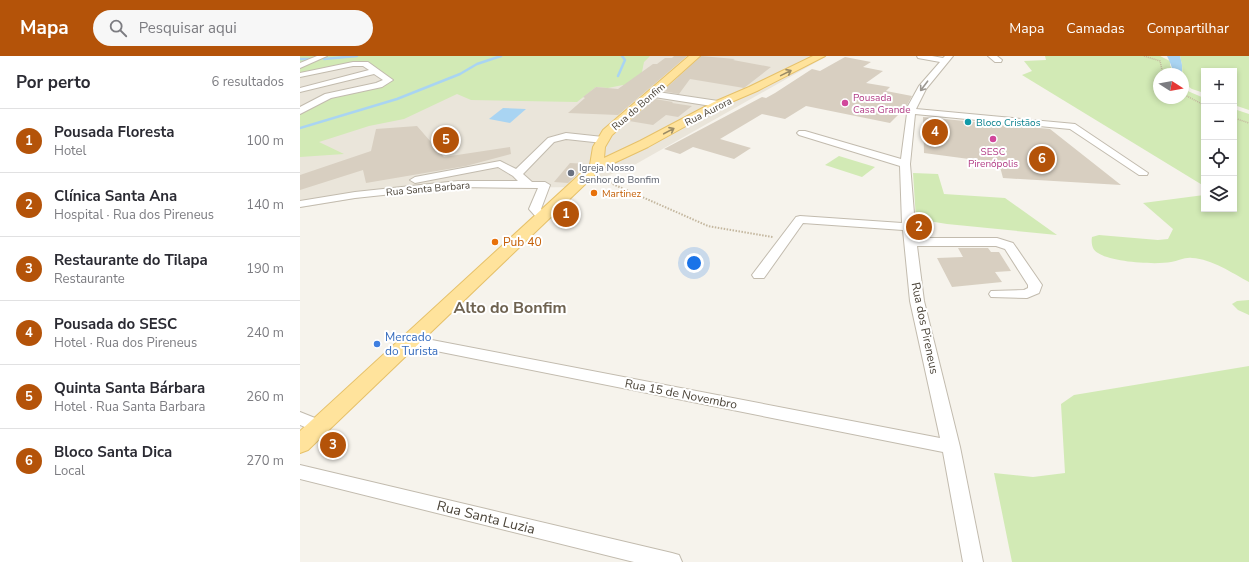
<!DOCTYPE html>
<html lang="pt">
<head>
<meta charset="utf-8">
<style>
	:root { --surface:#fff; --page:#f7f7f7; --text:#2b2b33; --muted:#7c7c81; --line:#e1e1e2; --accent:#b45309 }
	body { margin:0; font-family:"Nunito Sans",sans-serif; background:var(--page); color:var(--text) }
	.controls { position:absolute; right:12px; top:12px; display:grid; overflow:hidden; border-radius:0px; box-shadow:0 2px 6px #0003 }
	.controls button { width:36px; height:36px; display:grid; place-items:center; padding:0; border:0; border-bottom:1px solid var(--line); background:var(--surface); color:var(--text); font:20px sans-serif }
	.compass { position:absolute; left:853px; top:12px; width:36px; height:36px; border-radius:50%; background:var(--surface); box-shadow:0 2px 6px #0003; rotate:101deg }
	.you { position:absolute; left:394px; top:207px; width:14px; height:14px; margin:-10px; border:3px solid #fff; border-radius:50%; background:#1a73e8; box-shadow:0 0 0 6px #1a73e833 }
	.badge { display:grid; place-items:center; width:26px; height:26px; border-radius:50%; background:var(--accent); color:#fff; font-size:13px; font-weight:700 }
	.pin { position:absolute; translate:-50% -50%; border:2px solid #fff; box-shadow:0 1px 4px #0006 }
	.list { margin:0; padding:0; list-style:none }
	h2 { display:flex; justify-content:space-between; align-items:center; height:52px; margin:0; padding:0 16px; font-size:17px }
	h2 small { font-size:13px; font-weight:400; color:var(--muted) }
	.list li { display:grid; grid-template-columns:26px 1fr auto; gap:12px; align-items:center; box-sizing:border-box; height:64px; padding:0 16px; border-top:1px solid var(--line) }
	.list b { display:block; font-size:15px; white-space:nowrap }
	.list p { margin:0; font-size:13px; white-space:nowrap; color:var(--muted) }
	.list em { font-size:13px; font-style:normal; color:var(--muted) }
	.icon { flex:none; width:22px; height:22px; fill:none; stroke:currentColor; stroke-width:2; stroke-linecap:round; stroke-linejoin:round }
	.map { position:relative; flex:none; width:949px; height:506px; overflow:hidden }
	header { display:flex; align-items:center; gap:24px; box-sizing:border-box; height:56px; padding:0 20px; background:var(--accent); color:#fff }
	header strong { font-size:19px }
	nav { display:flex; gap:22px; margin-inline-start:auto; font-size:14px }
	.search { width:280px; height:36px; background:var(--page); display:flex; align-items:center; gap:10px; box-sizing:border-box; padding:0 14px; border-radius:22px; color:var(--muted); font-size:15px }
	main { display:flex }
	aside { flex:1; background:var(--surface) }
	.map>svg:first-child { display:block }
</style>
</head>
<body>
<header>
<strong>Mapa</strong>
<div class="search"><svg class="icon" aria-label="search" viewBox="0 0 24 24"><circle cx="10" cy="10" r="6"/><path d="M15 15l6 6"/></svg>Pesquisar aqui</div>
<nav><a>Mapa</a><a>Camadas</a><a>Compartilhar</a></nav>
</header>
<main>
<aside>
<h2>Por perto<small>6 resultados</small></h2>
<ul class="list">
<li><span class="badge">1</span><div><b>Pousada Floresta</b><p>Hotel</p></div><em>100 m</em></li>
<li><span class="badge">2</span><div><b>Clínica Santa Ana</b><p>Hospital · Rua dos Pireneus</p></div><em>140 m</em></li>
<li><span class="badge">3</span><div><b>Restaurante do Tilapa</b><p>Restaurante</p></div><em>190 m</em></li>
<li><span class="badge">4</span><div><b>Pousada do SESC</b><p>Hotel · Rua dos Pireneus</p></div><em>240 m</em></li>
<li><span class="badge">5</span><div><b>Quinta Santa Bárbara</b><p>Hotel · Rua Santa Barbara</p></div><em>260 m</em></li>
<li><span class="badge">6</span><div><b>Bloco Santa Dica</b><p>Local</p></div><em>270 m</em></li>
</ul>
</aside>
<div class="map">
<svg width="949" height="506" viewBox="0 0 949 506">
	<rect width="100%" height="100%" fill="#f6f3ec"/>
	<polygon fill="#eae5da" points="25,0 527,0 336,108 280,131 115,133 0,152 0,9"/>
	<g fill="#d2eab5">
		<polygon points="0,0 350,0 344,6 339,31 323,29 308,32 296,31 277,46 171,44 157,38 104,63 69,70 19,86 44,98 0,101 0,56 28,41 91,24 67,8 0,18"/>
		<polygon points="745,0 860,0 870,5 870,9 874,18 859,18 859,42 883,42 883,33 904,42 904,130 722,19 732,15 724,5 746,4"/>
		<polygon points="880,0 949,0 949,54 934,49 934,15 904,15 904,37 892,33 883,27 882,9"/>
		<path d="M934 53 949 58V226C932 217 912 203 892 202 885 201 878 205 871 206 855 209 811 206 798 197 792 194 791 187 792 181L799 179 858 184 868 183 873 173 843 147 904 139V153H934Z"/>
		<polygon points="539,100 575,111 562,121 525,109"/>
		<polygon points="613,117 638,118 644,138 705,142 757,179 647,168 616,163"/>
		<polygon points="949,244 949,259 938,254 932,248 937,245"/>
		<polygon points="949,310 949,506 712,506 694,417 733,421 765,417 761,348 774,339"/>
	</g>
	<g fill="#a9d4f2">
		<path d="M867 0H880L882 9V18H874C872 11 870 6 867 0Z"/>
		<polygon points="203,52 226,53 210,67 189,63"/>
	</g>
	<g fill="none" stroke-linecap="round" stroke-linejoin="round">
		<g stroke="#a9d4f2" stroke-width="2.5">
			<polyline points="0,3 11,3"/>
			<polyline points="24,3 57,0"/>
			<polyline points="318,20 325,4 322,0"/>
			<polyline points="0,72 97,43 160,18 177,8 201,0"/>
		</g>
	</g>
	<g fill="#d8cfc1">
		<polygon points="374,0 387,0 318,59 268,57 285,42 283,41 296,31 318,33 353,8 357,8 365,2 372,2"/>
		<polygon points="401,0 435,3 433,4 471,11 444,32 390,23 379,38 363,35"/>
		<polygon points="545,1 571,6 563,11 583,15 566,27 590,31 586,35 612,40 606,51 590,67 506,50 485,63 462,58 420,83 451,92 434,103 393,91 380,98 364,93 462,41 466,42 475,37 512,13 520,15"/>
		<polygon points="355,43 373,46 372,47 392,50 378,61 366,59 353,69 329,65"/>
		<polygon points="623,61 750,73 821,129 703,122 699,107 624,97"/>
		<polygon points="117,70 144,101 210,91 211,98 166,110 66,127 63,114 0,134 0,119 71,95 76,73"/>
		<polygon points="270,107 288,108 268,127 254,126"/>
		<polygon points="616,165 626,166 626,178 617,177"/>
		<polygon points="658,192 688,192 691,196 699,196 711,215 695,216 702,226 652,231 637,202 663,201"/>
	</g>
	<g fill="none" stroke-linecap="round" stroke-linejoin="round">
		<defs>
			<g id="minor">
				<polygon points="17,0 27,0 0,12 0,7"/>
				<polygon points="617,0 632,0 643,2 645,0 653,0 626,33 616,53 775,68 848,117 847,119 839,119 770,73 615,58 610,108 616,182 697,182 713,187 742,229 739,237 727,242 691,241 689,238 691,235 724,234 728,232 728,229 705,193 696,190 617,190 624,245 660,391 683,506 663,506 643,396 111,290 106,288 104,285 106,282 111,280 640,382 610,245 603,174 503,167 464,222 454,222 452,219 496,161 500,160 602,167 600,110 499,79 497,77 499,75 505,75 601,103 608,50 619,30 640,6 618,2"/>
				<polygon points="688,0 697,0 702,4 701,6 695,6"/>
				<polygon points="53,6 68,6 93,24 82,31 31,42 0,58 0,51 25,38 76,27 83,24 74,18 0,36 0,32 69,14 63,10 53,10 0,21 0,17"/>
				<polygon points="351,35 418,45 422,48 418,51 348,40 347,38 348,36"/>
				<polygon points="266,77 303,81 308,84 303,87 266,83 254,86 223,118 232,126 245,126 250,129 241,153 247,160 245,162 237,162 229,153 238,132 158,131 55,142 0,151 0,145 55,136 158,125 218,125 213,120 198,111 115,127 110,124 115,121 200,105 216,113 248,82"/>
				<polygon points="0,356 25,366 28,371 25,376 19,377 0,369"/>
				<polygon points="0,409 372,497 379,499 382,506 334,506 0,423"/>
			</g>
			<polygon id="major" points="389,0 400,0 312,79 305,91 304,102 340,85 414,46 449,31 513,0 525,0 457,35 422,50 348,91 301,113 8,394 0,397 0,375 290,109 293,91 303,74"/>
		</defs>
		<use href="#minor" stroke="#c2bbae" stroke-width="2"/>
		<use href="#major" stroke="#e6c16a" stroke-width="2"/>
		<g stroke="#c4b79f" stroke-width="1.5" stroke-dasharray="1 1" stroke-linecap="butt">
			<polyline points="844,0 860,5 863,18"/>
			<polyline points="883,38 904,49"/>
			<polyline points="934,62 949,67"/>
		</g>
		<polyline stroke="#c4b79f" stroke-width="2" stroke-dasharray="1.5 1.5" stroke-linecap="butt" points="299,122 408,170 473,181"/>
		<use href="#minor" fill="#fff" fill-rule="evenodd"/>
		<use href="#major" fill="#ffe39c" fill-rule="evenodd"/>
	</g>
	<defs><path id="oneway-shaft" d="M-6 0H5M1.5-3L5.5 0L1.5 3" fill="none" stroke-width="1.6" stroke-linecap="round" stroke-linejoin="round"/></defs>
	<g stroke="#9c8c66">
		<use href="#oneway-shaft" transform="translate(486 17) rotate(-26)"/>
		<use href="#oneway-shaft" transform="translate(369 75) rotate(-28)"/>
	</g>
	<use stroke="#9c9892" href="#oneway-shaft" transform="translate(624 30) rotate(127)"/>
	<g fill="#d1479c" stroke="#fff" stroke-width="1.5">
		<circle cx="545" cy="47" r="4"/>
		<circle cx="693" cy="83" r="4"/>
	</g>
	<circle fill="#0f9aa8" stroke="#fff" stroke-width="1.5" cx="668" cy="66" r="4"/>
	<circle fill="#6b7280" stroke="#fff" stroke-width="1.5" cx="271" cy="117" r="4"/>
	<g fill="#e8710a" stroke="#fff" stroke-width="1.5">
		<circle cx="294" cy="137" r="4"/>
		<circle cx="195" cy="186" r="4"/>
	</g>
	<circle fill="#3f7fe0" stroke="#fff" stroke-width="1.5" cx="77" cy="288" r="4"/>
	<g text-anchor="middle" stroke-width="4" stroke-linejoin="round" paint-order="stroke">
		<g font-size="10" fill="#b23c85" stroke="#fff" text-anchor="start">
			<text x="553" y="45">Pousada<tspan x="553" dy="12">Casa Grande</tspan></text>
			<text x="693" y="99" text-anchor="middle">SESC<tspan x="693" dy="12">Pirenópolis</tspan></text>
		</g>
		<g font-size="10" fill="#4b4439" stroke="#fff">
			<text transform="translate(338 50) rotate(-41)" y="4">Rua do Bonfim</text>
			<text transform="translate(408 55) rotate(-27)" y="4">Rua Aurora</text>
			<text transform="translate(128 132) rotate(-5)" y="4">Rua Santa Barbara</text>
		</g>
		<g font-size="10" fill="#0d838f" stroke="#fff" text-anchor="start">
			<text x="676" y="70">Bloco Cristãos</text>
		</g>
		<g font-size="10" fill="#5b616d" stroke="#fff" text-anchor="start">
			<text x="279" y="115">Igreja Nosso<tspan x="279" dy="12">Senhor do Bonfim</tspan></text>
		</g>
		<g font-size="10" fill="#c56008" stroke="#fff" text-anchor="start">
			<text x="302" y="141">Martinez</text>
		</g>
		<g font-size="12" fill="#c56008" stroke="#fff" text-anchor="start">
			<text x="203" y="190">Pub 40</text>
		</g>
		<g font-size="12" fill="#4b4439" stroke="#fff">
			<text transform="translate(625 272) rotate(78)" y="4">Rua dos Pireneus</text>
			<text transform="translate(381 338) rotate(11)" y="4">Rua 15 de Novembro</text>
		</g>
		<g font-size="12" fill="#366cbe" stroke="#fff" text-anchor="start">
			<text x="85" y="285">Mercado<tspan x="85" dy="14">do Turista</tspan></text>
		</g>
		<g font-size="14" fill="#4b4439" stroke="#fff">
			<text transform="translate(186 461) rotate(14)" y="5">Rua Santa Luzia</text>
		</g>
		<g font-size="16" font-weight="bold" fill="#6e6250" stroke="#fff">
			<text x="210" y="257">Alto do Bonfim</text>
		</g>
	</g>
</svg>
<div class="controls">
<button>+</button>
<button>−</button>
<button><svg class="icon" aria-label="locate" viewBox="0 0 24 24"><circle cx="12" cy="12" r="6"/><path d="M12 2v4M12 18v4M2 12h4M18 12h4"/></svg></button>
<button><svg class="icon" aria-label="layers" viewBox="0 0 24 24"><path d="M12 4l9 5-9 5-9-5zM3 14l9 5 9-5"/></svg></button>
</div>
<svg class="compass" viewBox="-18 -18 36 36"><path d="M0-13l5 13h-10z" fill="#e53935"/><path d="M0 13l5-13h-10z" fill="#7c7c81"/></svg>
<div class="you"></div>
<div class="pin badge" style="left:266px;top:158px">1</div>
<div class="pin badge" style="left:619px;top:171px">2</div>
<div class="pin badge" style="left:33px;top:389px">3</div>
<div class="pin badge" style="left:635px;top:76px">4</div>
<div class="pin badge" style="left:146px;top:84px">5</div>
<div class="pin badge" style="left:742px;top:103px">6</div>
</div>
</main>
</body>
</html>
